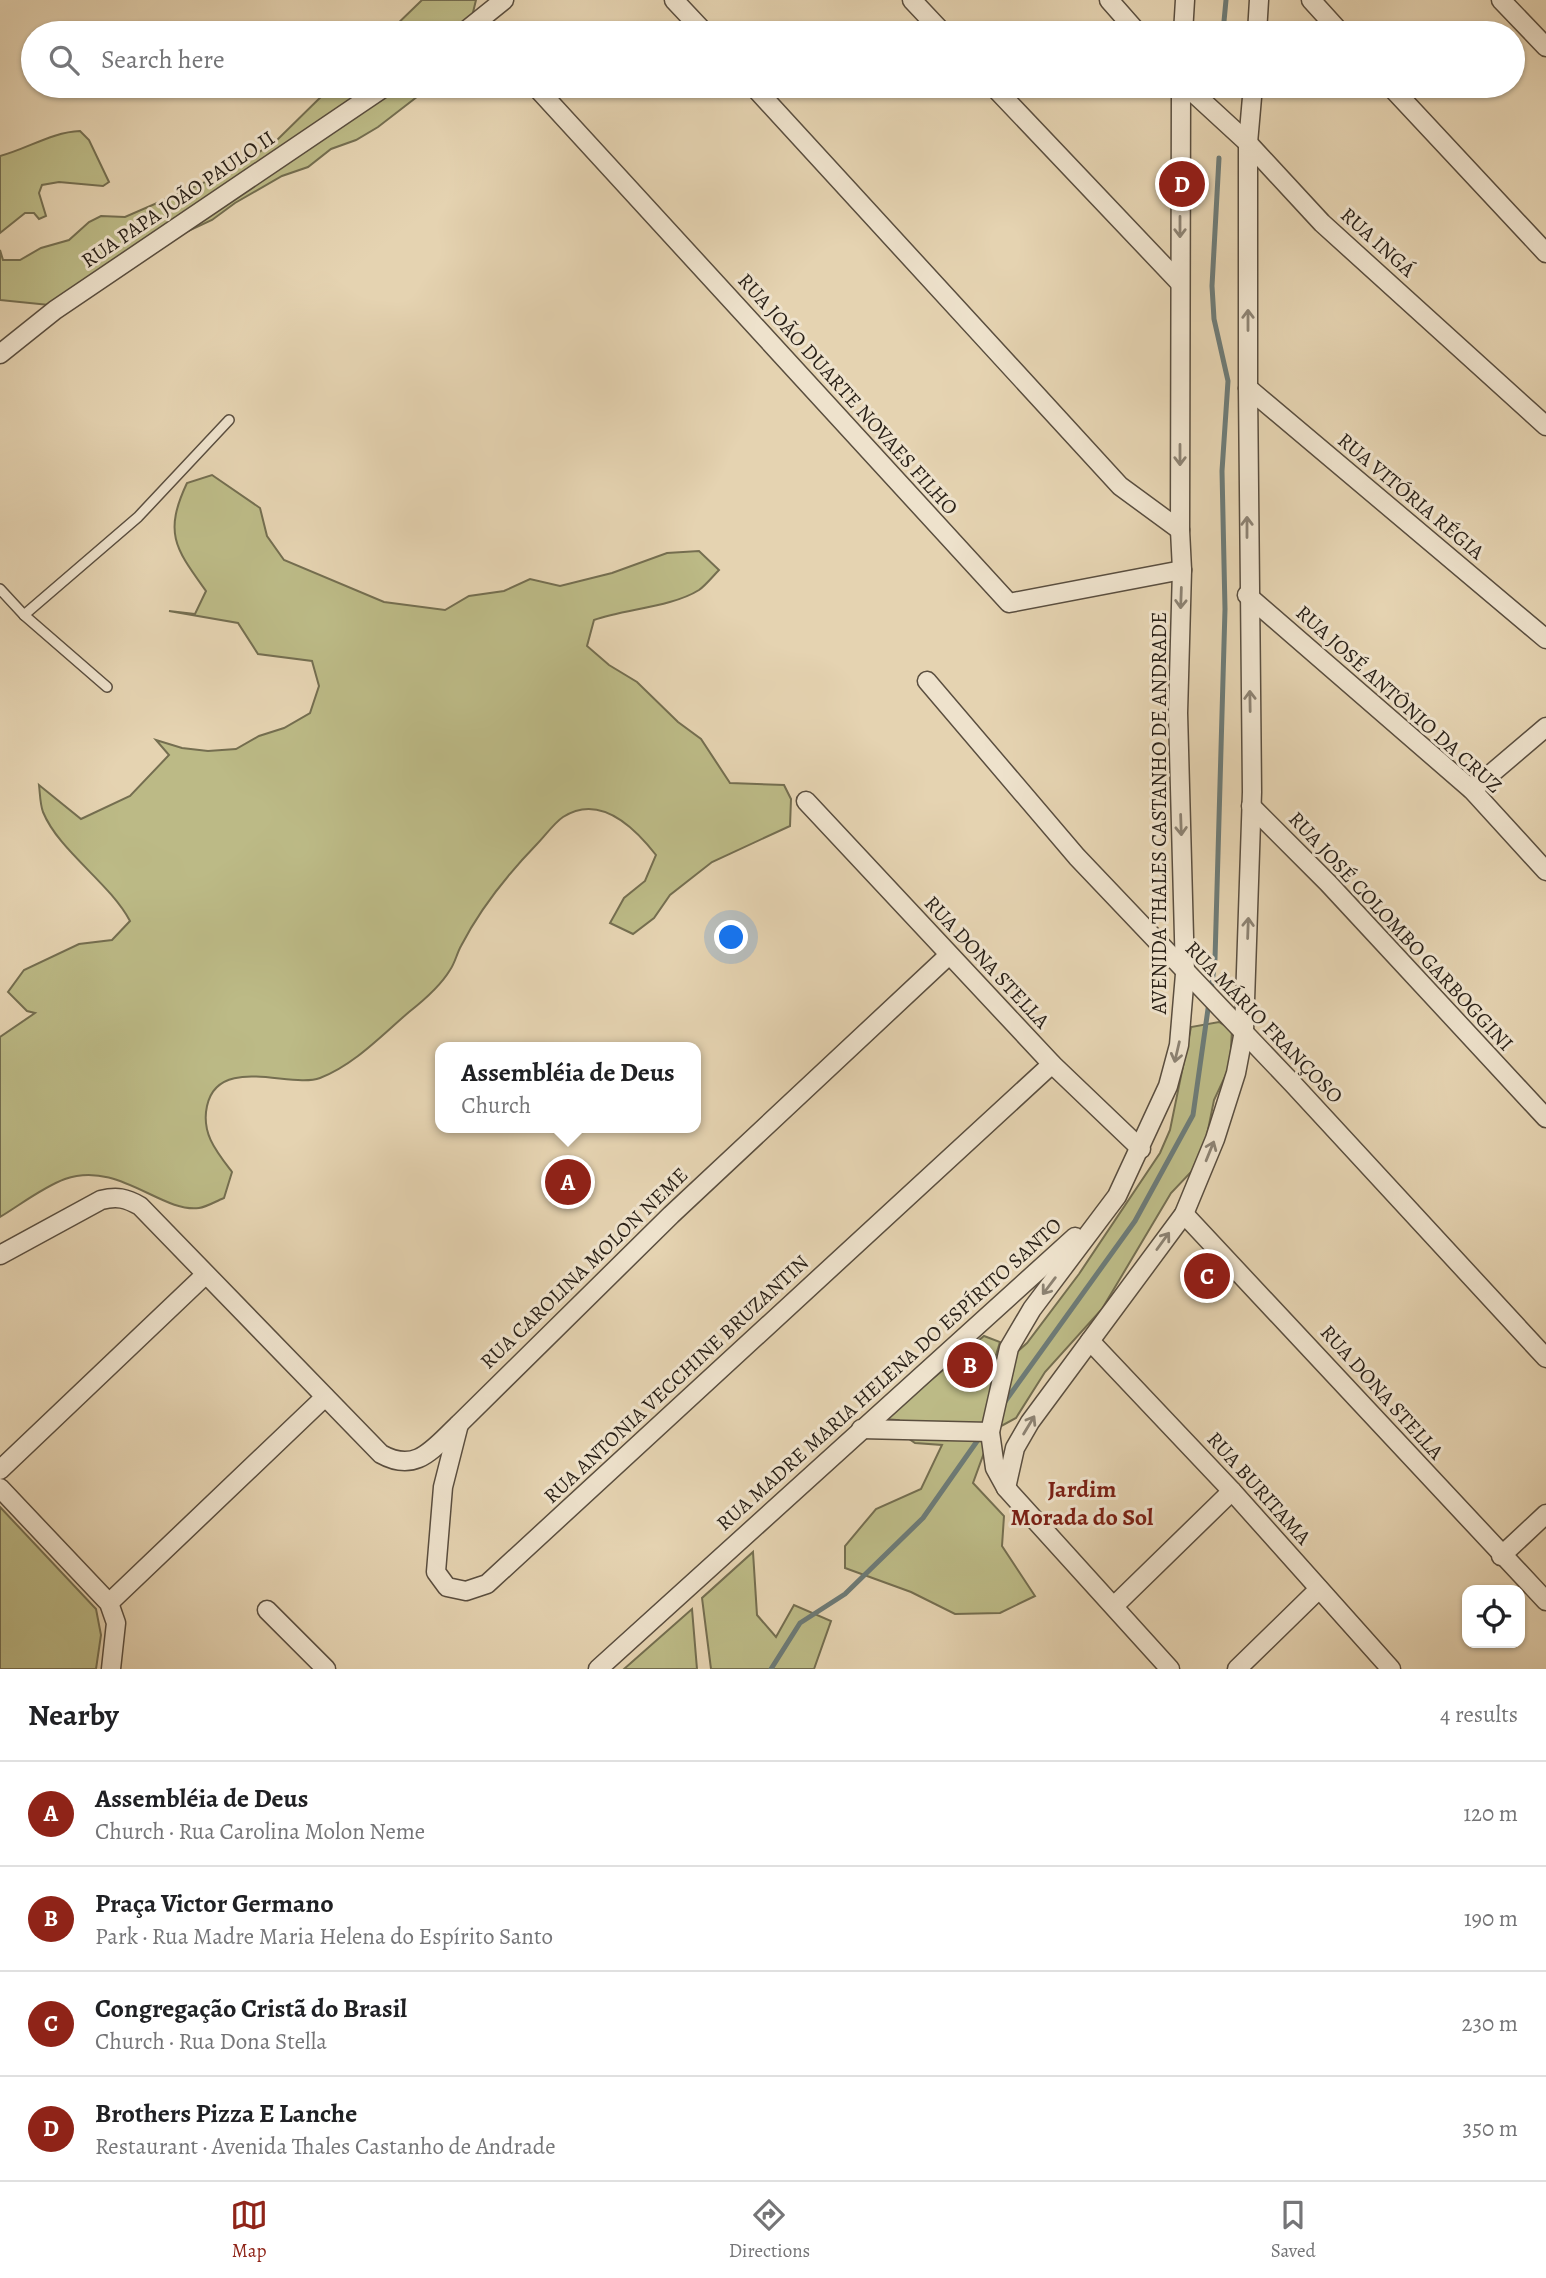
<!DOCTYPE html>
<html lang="en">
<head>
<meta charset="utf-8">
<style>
	:root { --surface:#fff; --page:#f6f6f6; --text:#202124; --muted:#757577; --line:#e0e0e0; --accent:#8f2418 }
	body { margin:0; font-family:Alegreya,serif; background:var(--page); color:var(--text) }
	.controls { position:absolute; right:21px; bottom:21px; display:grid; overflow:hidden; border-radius:14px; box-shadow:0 2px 5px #0004 }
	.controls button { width:63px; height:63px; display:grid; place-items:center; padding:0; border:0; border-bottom:2px solid var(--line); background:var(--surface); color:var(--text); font:35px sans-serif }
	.you { position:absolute; left:732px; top:938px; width:24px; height:24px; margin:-18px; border:5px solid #fff; border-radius:50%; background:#1a73e8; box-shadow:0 0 0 10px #1a73e833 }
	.badge { display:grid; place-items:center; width:46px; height:46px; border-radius:50%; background:var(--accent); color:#fff; font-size:23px; font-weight:700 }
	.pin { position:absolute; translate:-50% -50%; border:4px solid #fff; box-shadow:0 2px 7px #0006 }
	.popup { position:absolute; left:435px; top:1042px; width:266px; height:91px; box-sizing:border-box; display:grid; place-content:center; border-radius:14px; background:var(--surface); filter:drop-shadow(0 2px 5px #0005); font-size:23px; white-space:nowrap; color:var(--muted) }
	.popup b { font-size:26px; color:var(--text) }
	.popup::after { content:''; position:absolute; left:50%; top:100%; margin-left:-14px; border:14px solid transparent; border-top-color:var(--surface) }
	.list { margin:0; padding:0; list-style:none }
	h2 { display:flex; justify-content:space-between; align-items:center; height:91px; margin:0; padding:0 28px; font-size:30px }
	h2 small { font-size:23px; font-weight:400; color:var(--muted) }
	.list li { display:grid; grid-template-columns:46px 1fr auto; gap:21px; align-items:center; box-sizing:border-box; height:105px; padding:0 28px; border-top:2px solid var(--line) }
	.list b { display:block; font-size:26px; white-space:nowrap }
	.list p { margin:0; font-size:23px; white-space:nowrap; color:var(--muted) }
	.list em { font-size:23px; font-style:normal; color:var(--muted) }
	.icon { flex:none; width:38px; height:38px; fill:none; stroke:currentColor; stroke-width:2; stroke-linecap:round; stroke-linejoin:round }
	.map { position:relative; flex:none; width:1546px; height:1669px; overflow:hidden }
	.search { position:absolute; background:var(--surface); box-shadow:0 2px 5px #0004; left:21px; right:21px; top:21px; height:77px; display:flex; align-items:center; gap:18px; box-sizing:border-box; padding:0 24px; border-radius:38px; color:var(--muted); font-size:26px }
	.sheet { height:511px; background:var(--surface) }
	nav { display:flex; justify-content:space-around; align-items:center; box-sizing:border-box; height:98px; border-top:2px solid var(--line); background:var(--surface); font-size:19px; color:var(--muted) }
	nav a { display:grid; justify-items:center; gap:4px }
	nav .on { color:var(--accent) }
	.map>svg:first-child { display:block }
</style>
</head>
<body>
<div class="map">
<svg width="1546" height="1669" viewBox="0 0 1546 1669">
	<rect width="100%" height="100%" fill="#e5d3b1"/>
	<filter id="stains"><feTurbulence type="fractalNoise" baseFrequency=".00286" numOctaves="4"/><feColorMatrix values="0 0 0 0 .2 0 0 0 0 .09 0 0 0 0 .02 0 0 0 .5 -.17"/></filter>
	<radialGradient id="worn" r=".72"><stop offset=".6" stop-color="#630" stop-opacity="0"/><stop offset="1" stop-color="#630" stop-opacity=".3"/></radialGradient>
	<g fill="#bcba86" stroke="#746e50" stroke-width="2">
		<polygon points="422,0 476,0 468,33 388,33"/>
		<polygon points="332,86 431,86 378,127 356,140 331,149 308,167 282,176 235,203 212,220 156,246 69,307 0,300 0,250 3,260 20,260 41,248 69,240 89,222 101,216 125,217 226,173 275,142"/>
		<path d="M80 131 89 140 109 182 103 186 59 182 42 185 39 193 46 216 39 219 34 213H25L0 233V156C27 149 52 132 80 131Z"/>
		<path d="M212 475 260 508 267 536 284 560 384 602 445 610 469 596 504 591 530 579 560 586 612 573 667 553 699 551 719 570C713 576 706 585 699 590 672 607 625 609 594 620L587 646 609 665 637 682 678 722 701 739 730 783 784 785 791 799 790 826 712 862 670 895 654 918 633 934 610 923 624 898 645 881 656 855C635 828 600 793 563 817 554 823 545 836 537 844 507 875 481 907 461 946 457 953 455 963 450 970 441 985 423 1001 409 1012 382 1035 354 1065 320 1078 291 1089 218 1054 207 1106 201 1133 216 1151 232 1172L224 1198C216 1201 207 1207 199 1208 161 1213 118 1160 65 1179 43 1187 20 1205 0 1217V1037L35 1013 27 1011 8 992 24 970 79 944 112 940 130 921C109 882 59 851 43 812 40 804 40 793 39 785L81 819 130 796 169 755 156 740 182 748 208 751 236 749 259 736 284 728 310 713 319 686 312 661 258 654 238 623 169 611 195 614 206 591C176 549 163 534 187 483Z"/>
		<polygon points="1219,1022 1232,1030 1230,1066 1214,1100 1206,1140 1192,1171 1171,1193 1102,1309 1045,1372 1016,1418 992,1431 973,1483 1004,1516 1002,1546 1035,1596 1000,1613 955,1614 911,1592 845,1568 845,1546 876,1509 921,1489 942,1445 915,1443 892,1427 898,1420 884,1419 984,1336 1000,1342 992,1368 1006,1362 1027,1343 1079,1274 1160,1153 1170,1130 1191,1027"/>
		<polygon points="0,1507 96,1609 101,1635 96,1669 0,1669"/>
		<polygon points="753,1552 757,1615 776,1637 794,1605 831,1621 814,1669 711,1669 702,1598"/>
		<polygon points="692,1609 697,1669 624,1669"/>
	</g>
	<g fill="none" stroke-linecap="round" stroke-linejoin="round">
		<g stroke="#6d7b77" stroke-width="5">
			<polyline points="1223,32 1226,0"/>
			<polyline points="1211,992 1215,959 1225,609 1222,471 1228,381 1214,319 1212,286 1219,158"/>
			<polyline points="1004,1403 1135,1221 1193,1115 1209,1002"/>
			<polyline points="771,1669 800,1623 845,1594 923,1518 980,1437"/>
		</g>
		<defs>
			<g id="service">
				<polyline points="0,589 24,615 107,687"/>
				<polyline points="24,615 138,517 229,420"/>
			</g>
			<g id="minor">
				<polyline points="674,0 705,33"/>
				<polyline points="912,0 943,33"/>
				<polyline points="1109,0 1138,33"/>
				<polyline points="1311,0 1341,33"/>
				<polyline points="1501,0 1546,47"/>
				<polyline points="463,33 504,0"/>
				<polyline points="1183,33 1185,0"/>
				<polyline points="1257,33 1259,0"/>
				<polyline points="535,86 1009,603 1182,570"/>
				<polyline points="753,86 1120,486 1180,530"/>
				<polyline points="993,86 1180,283"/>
				<polyline points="1186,86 1248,143 1322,223 1546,426"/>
				<polyline points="1390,86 1546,253"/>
				<polyline points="0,354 55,310 386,86"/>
				<polyline points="1248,388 1546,639"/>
				<polyline points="1247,595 1472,790 1546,871"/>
				<polyline points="927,681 1077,857 1294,1085 1546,1358"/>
				<polyline points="1472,790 1546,727"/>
				<polyline points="806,801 1052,1064 1141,1149"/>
				<polyline points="1251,806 1328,883 1546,1118"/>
				<polyline points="1184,1214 1546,1601"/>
				<path d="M0 1255 101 1200C117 1196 126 1198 140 1206L381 1454C417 1474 433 1448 459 1424L671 1215 949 955"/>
				<polyline points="1090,1341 1232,1491 1391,1669"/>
				<polyline points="459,1424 443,1487 436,1572 447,1587 466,1591 487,1584 1052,1064"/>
				<polyline points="861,1429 990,1432"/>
				<polyline points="0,1470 205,1275"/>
				<polyline points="0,1488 109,1603 116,1623 111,1669"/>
				<polyline points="1006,1488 1015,1448 1030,1422 1184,1214 1215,1139 1236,1073 1244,1031 1252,792 1248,388 1248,143 1253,86"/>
				<polyline points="1501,1556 1546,1514"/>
				<polyline points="109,1603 325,1397"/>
				<polyline points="1114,1606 1232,1491"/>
				<polyline points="267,1610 326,1669"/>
				<polyline points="598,1669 1075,1237"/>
				<polyline points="1170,1669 1006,1488 995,1468 990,1432 1009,1348 1032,1309 1117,1196 1168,1086 1179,1045 1185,974 1178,713 1182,570 1180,530 1181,86"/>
				<polyline points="1237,1669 1319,1589"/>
			</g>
		</defs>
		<use href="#service" stroke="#5a4e3f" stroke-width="12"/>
		<use href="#minor" stroke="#5a4e3f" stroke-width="21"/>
		<use href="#service" stroke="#eee2cc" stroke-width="9"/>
		<use href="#minor" stroke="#eee2cc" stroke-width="18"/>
	</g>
	<defs><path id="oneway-shaft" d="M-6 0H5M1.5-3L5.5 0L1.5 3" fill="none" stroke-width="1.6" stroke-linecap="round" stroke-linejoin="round" transform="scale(1.75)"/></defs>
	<g stroke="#8c8272">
		<use href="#oneway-shaft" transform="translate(1180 227) rotate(90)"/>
		<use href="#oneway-shaft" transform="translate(1248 320) rotate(-90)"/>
		<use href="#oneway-shaft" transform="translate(1180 455) rotate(90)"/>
		<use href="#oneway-shaft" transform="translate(1247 527) rotate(-90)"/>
		<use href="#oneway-shaft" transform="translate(1181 598) rotate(92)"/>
		<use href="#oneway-shaft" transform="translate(1250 701) rotate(-91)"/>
		<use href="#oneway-shaft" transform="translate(1181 825) rotate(88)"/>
		<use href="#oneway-shaft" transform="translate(1248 928) rotate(-88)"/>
		<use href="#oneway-shaft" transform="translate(1177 1052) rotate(103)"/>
		<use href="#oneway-shaft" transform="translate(1210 1151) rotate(-68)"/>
		<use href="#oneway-shaft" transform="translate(1163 1241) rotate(-54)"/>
		<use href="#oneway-shaft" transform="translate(1049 1286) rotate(127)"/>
		<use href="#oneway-shaft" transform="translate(1029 1425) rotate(-59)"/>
	</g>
	<g text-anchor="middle" stroke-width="6" stroke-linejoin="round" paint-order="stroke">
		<g font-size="21" fill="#2b2219" stroke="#eee2cc">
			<text transform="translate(178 199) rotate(-34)" y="7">RUA PAPA JOÃO PAULO II</text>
			<text transform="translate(1378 242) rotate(42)" y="7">RUA INGÁ</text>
			<text transform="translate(848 394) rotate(48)" y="7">RUA JOÃO DUARTE NOVAES FILHO</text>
			<text transform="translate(1411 496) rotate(40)" y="7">RUA VITÓRIA RÉGIA</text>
			<text transform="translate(1399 699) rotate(42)" y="7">RUA JOSÉ ANTÔNIO DA CRUZ</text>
			<text transform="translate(1159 813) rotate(-90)" y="7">AVENIDA THALES CASTANHO DE ANDRADE</text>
			<text transform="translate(1401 931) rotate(47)" y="7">RUA JOSÉ COLOMBO GARBOGGINI</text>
			<text transform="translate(987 962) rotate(47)" y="7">RUA DONA STELLA</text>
			<text transform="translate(1264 1022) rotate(46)" y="7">RUA MÁRIO FRANÇOSO</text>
			<text transform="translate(584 1268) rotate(-44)" y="7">RUA CAROLINA MOLON NEME</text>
			<text transform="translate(889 1374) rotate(-42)" y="7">RUA MADRE MARIA HELENA DO ESPÍRITO SANTO</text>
			<text transform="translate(676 1379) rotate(-43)" y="7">RUA ANTONIA VECCHINE BRUZANTIN</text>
			<text transform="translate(1382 1392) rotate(48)" y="7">RUA DONA STELLA</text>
			<text transform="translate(1259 1488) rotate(48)" y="7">RUA BURITAMA</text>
		</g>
		<g font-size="24" font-weight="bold" fill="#7a1f14" stroke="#eee2cc">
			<text x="1082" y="1497">Jardim<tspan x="1082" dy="28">Morada do Sol</tspan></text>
		</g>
	</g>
	<rect width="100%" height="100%" filter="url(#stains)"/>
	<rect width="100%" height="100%" fill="url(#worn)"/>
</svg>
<div class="controls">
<button><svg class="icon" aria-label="locate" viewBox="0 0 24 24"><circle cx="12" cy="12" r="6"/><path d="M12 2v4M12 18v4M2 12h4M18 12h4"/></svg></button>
</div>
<div class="you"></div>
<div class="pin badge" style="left:568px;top:1182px">A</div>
<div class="popup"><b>Assembléia de Deus</b>Church</div>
<div class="pin badge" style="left:970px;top:1365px">B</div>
<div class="pin badge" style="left:1207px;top:1276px">C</div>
<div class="pin badge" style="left:1182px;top:184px">D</div>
<div class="search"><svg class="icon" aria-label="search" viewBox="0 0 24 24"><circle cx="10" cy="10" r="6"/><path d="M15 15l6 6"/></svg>Search here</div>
</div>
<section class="sheet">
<h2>Nearby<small>4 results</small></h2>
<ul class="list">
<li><span class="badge">A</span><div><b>Assembléia de Deus</b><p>Church · Rua Carolina Molon Neme</p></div><em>120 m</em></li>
<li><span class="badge">B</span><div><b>Praça Victor Germano</b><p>Park · Rua Madre Maria Helena do Espírito Santo</p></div><em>190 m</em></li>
<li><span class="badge">C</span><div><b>Congregação Cristã do Brasil</b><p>Church · Rua Dona Stella</p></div><em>230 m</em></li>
<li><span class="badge">D</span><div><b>Brothers Pizza E Lanche</b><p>Restaurant · Avenida Thales Castanho de Andrade</p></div><em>350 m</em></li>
</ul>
</section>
<nav>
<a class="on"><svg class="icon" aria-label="map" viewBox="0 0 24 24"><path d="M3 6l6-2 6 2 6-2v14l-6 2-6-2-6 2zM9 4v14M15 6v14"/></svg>Map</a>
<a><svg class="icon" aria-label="directions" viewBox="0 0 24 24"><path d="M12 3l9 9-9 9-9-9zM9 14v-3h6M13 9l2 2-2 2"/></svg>Directions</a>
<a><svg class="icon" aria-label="saved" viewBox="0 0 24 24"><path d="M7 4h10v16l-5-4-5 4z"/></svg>Saved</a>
</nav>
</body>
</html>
